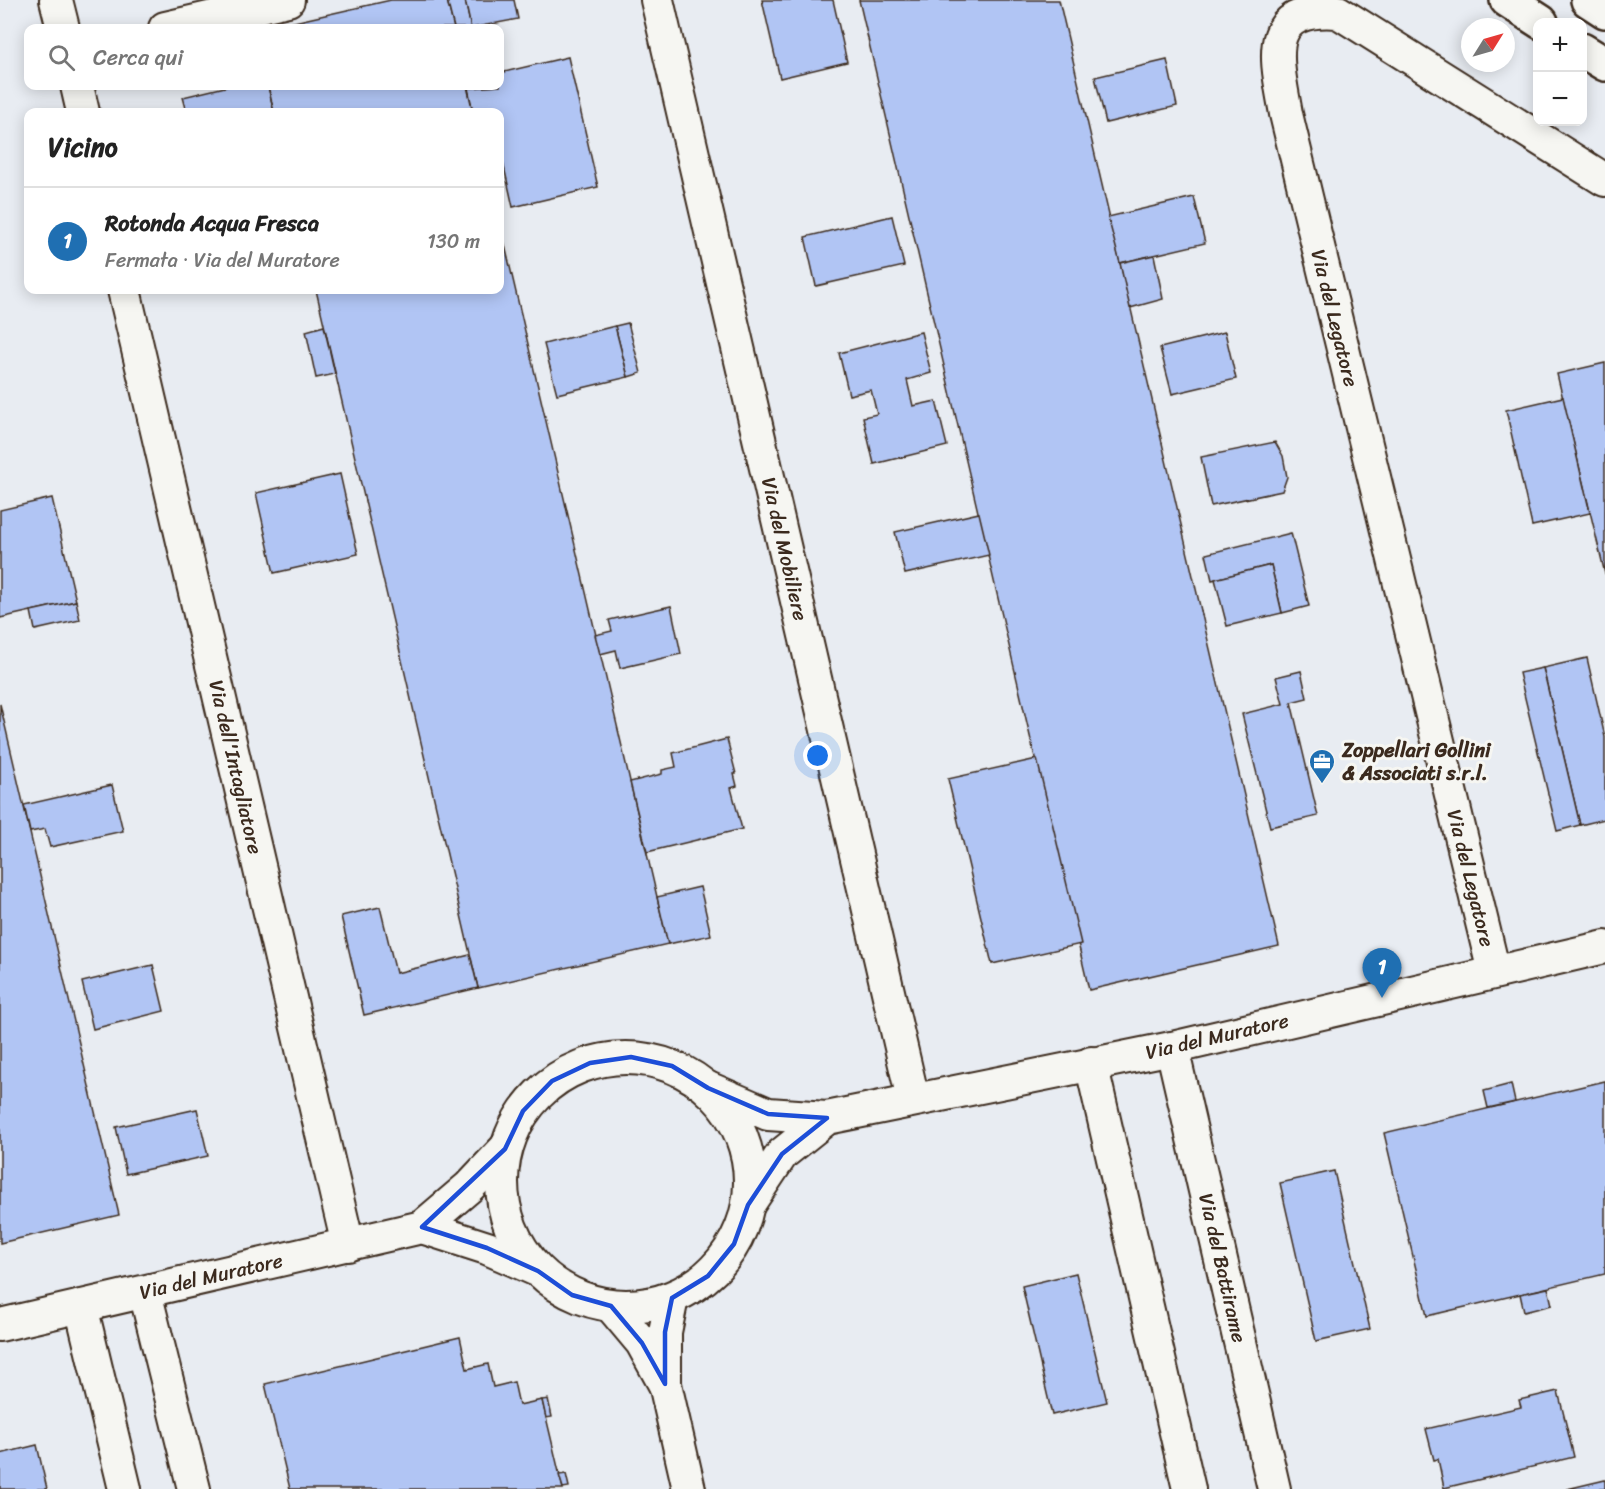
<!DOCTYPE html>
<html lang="it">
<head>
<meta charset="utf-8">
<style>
	:root { --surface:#fff; --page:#f6f6f6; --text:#222; --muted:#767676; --line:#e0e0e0; --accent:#1f6fb2 }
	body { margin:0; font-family:Sriracha,sans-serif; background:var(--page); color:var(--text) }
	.controls { position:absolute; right:18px; top:18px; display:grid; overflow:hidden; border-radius:12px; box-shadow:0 3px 15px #0003 }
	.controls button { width:54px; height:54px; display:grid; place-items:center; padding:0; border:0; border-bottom:2px solid var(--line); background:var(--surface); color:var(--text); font:30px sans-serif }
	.compass { position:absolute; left:1461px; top:18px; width:54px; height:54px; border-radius:50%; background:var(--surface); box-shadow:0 3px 15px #0003; rotate:53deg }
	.you { position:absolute; left:818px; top:756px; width:21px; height:21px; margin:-15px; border:4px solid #fff; border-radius:50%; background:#1a73e8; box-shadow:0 0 0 9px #1a73e833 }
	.badge { display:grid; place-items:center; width:39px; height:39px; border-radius:50%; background:var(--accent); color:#fff; font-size:20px; font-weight:700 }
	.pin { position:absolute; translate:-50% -50px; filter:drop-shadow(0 2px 3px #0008) }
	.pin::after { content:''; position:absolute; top:32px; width:21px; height:18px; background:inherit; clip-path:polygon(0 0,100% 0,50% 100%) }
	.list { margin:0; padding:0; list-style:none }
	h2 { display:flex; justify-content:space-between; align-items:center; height:78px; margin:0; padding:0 24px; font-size:26px }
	h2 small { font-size:20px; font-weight:400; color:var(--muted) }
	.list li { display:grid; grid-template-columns:39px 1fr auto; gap:18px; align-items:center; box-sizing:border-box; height:108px; padding:0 24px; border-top:2px solid var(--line) }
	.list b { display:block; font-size:22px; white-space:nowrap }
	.list p { margin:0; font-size:20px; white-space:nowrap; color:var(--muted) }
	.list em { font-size:20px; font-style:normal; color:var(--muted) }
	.icon { flex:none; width:33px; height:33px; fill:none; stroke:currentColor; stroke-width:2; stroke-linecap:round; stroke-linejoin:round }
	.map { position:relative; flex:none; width:1605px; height:1489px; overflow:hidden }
	.search { position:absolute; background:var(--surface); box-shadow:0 3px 15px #0003; left:24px; top:24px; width:480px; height:66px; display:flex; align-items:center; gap:15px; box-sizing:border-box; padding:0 21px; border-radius:12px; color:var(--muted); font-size:22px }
	.panel { position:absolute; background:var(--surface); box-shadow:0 3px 15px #0003; left:24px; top:108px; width:480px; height:186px; border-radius:12px }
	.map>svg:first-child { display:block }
</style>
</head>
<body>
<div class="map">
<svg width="1605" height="1489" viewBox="0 0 1605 1489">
	<rect width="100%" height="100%" fill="#e8ecf2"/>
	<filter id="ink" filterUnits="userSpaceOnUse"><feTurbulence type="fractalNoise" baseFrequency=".0167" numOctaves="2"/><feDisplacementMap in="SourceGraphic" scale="12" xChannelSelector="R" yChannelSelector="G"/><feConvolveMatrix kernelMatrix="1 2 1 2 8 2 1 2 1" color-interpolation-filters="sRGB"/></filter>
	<g filter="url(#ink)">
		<g fill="#b1c5f4" stroke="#3b2a1e" stroke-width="1.5">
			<polygon points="391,0 447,0 454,28 268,28"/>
			<polygon points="447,0 465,0 471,28 454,28"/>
			<polygon points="465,0 514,0 518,19 471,28"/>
			<polygon points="762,0 833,0 847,62 780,78"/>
			<polygon points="859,0 1059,0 1279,946 1089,990"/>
			<polygon points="568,57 598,187 513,207 500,149 500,112 473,112 468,88 500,86 500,73"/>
			<polygon points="1167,60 1177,106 1106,123 1095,77"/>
			<polygon points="229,86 268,86 274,112 187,112 183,97"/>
			<polygon points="268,86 467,86 473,112 274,112"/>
			<polygon points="1194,197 1205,243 1120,263 1108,217"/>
			<polygon points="892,216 904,266 816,286 805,237"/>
			<polygon points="500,224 668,944 478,988 316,290 500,290"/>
			<polygon points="1154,255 1163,299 1130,308 1120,263"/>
			<polygon points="628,323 641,373 628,377 615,326"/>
			<polygon points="324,326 335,374 316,378 306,331"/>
			<polygon points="615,326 628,377 557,394 544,344"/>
			<polygon points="921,332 931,373 907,380 913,406 936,401 947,446 874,464 863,417 877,414 871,390 849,395 839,353"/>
			<polygon points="1225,332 1236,379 1172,394 1160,348"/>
			<polygon points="1605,363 1605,574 1557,374"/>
			<polygon points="1563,397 1590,513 1532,526 1506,410"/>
			<polygon points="1275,442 1283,456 1287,477 1282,491 1211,506 1201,457"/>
			<polygon points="340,474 358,554 274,573 256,493"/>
			<polygon points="52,498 76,601 0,618 0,510"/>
			<polygon points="979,513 989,555 905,574 895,532"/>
			<polygon points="1291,533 1309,606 1282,613 1271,565 1212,580 1206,554"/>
			<polygon points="1271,565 1282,613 1227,626 1215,579"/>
			<polygon points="76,601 80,620 35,630 31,611"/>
			<polygon points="671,606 681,654 620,668 616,650 600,654 595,635 612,631 609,620"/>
			<polygon points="1587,658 1605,737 1605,819 1580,825 1543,668"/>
			<polygon points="1543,668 1580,825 1557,831 1519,673"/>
			<polygon points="1301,671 1307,698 1291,702 1318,816 1270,827 1242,714 1283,704 1276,677"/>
			<polygon points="0,704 119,1215 0,1243"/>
			<polygon points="727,739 736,774 734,774 737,786 731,788 742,829 647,852 630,782 662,774 662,770 676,767 673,753"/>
			<polygon points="1037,759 1081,944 992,964 948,779"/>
			<polygon points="112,785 123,831 50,847 45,829 30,832 24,805"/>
			<polygon points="700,887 711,935 668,944 657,897"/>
			<polygon points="380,907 396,973 470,955 478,988 364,1015 341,916"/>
			<polygon points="153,965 164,1011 93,1029 82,982"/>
			<polygon points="1605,1081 1605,1274 1427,1316 1384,1133"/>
			<polygon points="1511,1084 1515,1102 1488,1108 1484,1091"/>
			<polygon points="197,1109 208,1156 126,1174 116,1127"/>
			<polygon points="1334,1171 1370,1329 1316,1341 1280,1183"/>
			<polygon points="1076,1273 1107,1402 1052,1415 1022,1286"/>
			<polygon points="1548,1288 1552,1305 1524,1312 1520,1294"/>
			<polygon points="460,1337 467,1369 488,1364 493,1387 514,1382 519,1405 542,1400 563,1489 290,1489 265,1384"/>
			<polygon points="1558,1391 1574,1457 1444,1488 1438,1459 1434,1460 1426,1429 1521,1407 1519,1400"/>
			<polygon points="548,1399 552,1417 546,1418 542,1400"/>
			<polygon points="37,1445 47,1489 0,1489 0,1454"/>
			<polygon points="566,1474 569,1487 563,1488 559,1475"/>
			<polygon points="1605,1480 1605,1489 1567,1489"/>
		</g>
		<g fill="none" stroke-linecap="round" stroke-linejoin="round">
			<defs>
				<g id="minor">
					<polyline points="56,0 63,28"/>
					<polyline points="657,0 913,1099"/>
					<polyline points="165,28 288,0"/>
					<polyline points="77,86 83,112"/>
					<polyline points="124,290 348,1245"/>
					<path d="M1494 972 1286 114C1277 61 1260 6 1338 12L1605 180"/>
					<polyline points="1172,1048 1274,1489"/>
					<circle cx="626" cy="1182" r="124"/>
					<polyline points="1091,1063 1189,1489"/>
					<polyline points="708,1088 768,1114 827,1118 1172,1048 1605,947"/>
					<polyline points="748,1205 782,1154 827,1118"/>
					<polyline points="422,1227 487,1248 537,1270"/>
					<polyline points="145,1292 194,1489"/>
					<polyline points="672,1298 665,1332 665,1384 689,1489"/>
					<polyline points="81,1306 125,1489"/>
					<polyline points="611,1306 642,1343 664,1383"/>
					<polyline points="0,1325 422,1227 469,1187 505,1149"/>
				</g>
				<g id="primary">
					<polyline points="1507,0 1541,22"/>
					<polyline points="1588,0 1605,11"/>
					<polyline points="1582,50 1605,64"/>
				</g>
			</defs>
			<use href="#minor" stroke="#3b2a1e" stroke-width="36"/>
			<use href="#primary" stroke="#3b2a1e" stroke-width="38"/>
			<use href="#minor" stroke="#f6f6f2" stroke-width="32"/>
			<use href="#primary" stroke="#f6f6f2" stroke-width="33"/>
		</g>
	</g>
	<path fill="none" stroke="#1d4ed8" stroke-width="4.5" stroke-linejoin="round" d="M631 1057 672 1066 708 1088 768 1114 827 1118 782 1154 748 1205 734 1244 708 1276 672 1298 665 1332V1384L642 1343 611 1306 572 1295 538 1271 487 1248 422 1227 505 1149 523 1111 552 1081 590 1063Z"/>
	<defs>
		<symbol id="office-pin" viewBox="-11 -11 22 30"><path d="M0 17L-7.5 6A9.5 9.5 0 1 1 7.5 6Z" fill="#1f6fb2" stroke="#f6f6f2"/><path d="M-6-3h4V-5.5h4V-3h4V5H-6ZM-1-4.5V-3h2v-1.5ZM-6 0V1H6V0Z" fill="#fff"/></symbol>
	</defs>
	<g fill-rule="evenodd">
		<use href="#office-pin" x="1307" y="747" width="30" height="40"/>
	</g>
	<g text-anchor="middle" stroke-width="6" stroke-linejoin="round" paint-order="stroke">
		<g font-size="20" fill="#3b2a1e" stroke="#f6f6f2">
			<text transform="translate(1335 318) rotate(76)" y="7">Via del Legatore</text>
			<text transform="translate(785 549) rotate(77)" y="7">Via del Mobiliere</text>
			<text transform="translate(236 767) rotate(77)" y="7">Via dell'Intagliatore</text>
			<text transform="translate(1471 878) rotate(76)" y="7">Via del Legatore</text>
			<text transform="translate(1217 1036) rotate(-13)" y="7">Via del Muratore</text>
			<text transform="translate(1223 1268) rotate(77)" y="7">Via del Battirame</text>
			<text transform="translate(211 1276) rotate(-13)" y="7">Via del Muratore</text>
		</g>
		<g font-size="20" font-weight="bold" fill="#3b2a1e" stroke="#f6f6f2" text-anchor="start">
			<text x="1342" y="757">Zoppellari Gollini<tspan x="1342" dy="23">&amp; Associati s.r.l.</tspan></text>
		</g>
	</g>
</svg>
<div class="controls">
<button>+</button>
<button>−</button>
</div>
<svg class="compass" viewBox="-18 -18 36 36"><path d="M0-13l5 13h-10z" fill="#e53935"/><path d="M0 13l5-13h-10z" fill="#767676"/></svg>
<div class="you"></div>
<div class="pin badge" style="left:1382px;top:998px">1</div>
<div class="search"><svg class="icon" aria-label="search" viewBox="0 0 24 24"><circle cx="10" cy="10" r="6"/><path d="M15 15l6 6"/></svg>Cerca qui</div>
<section class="panel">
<h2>Vicino<small></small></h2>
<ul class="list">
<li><span class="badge">1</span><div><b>Rotonda Acqua Fresca</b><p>Fermata · Via del Muratore</p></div><em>130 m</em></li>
</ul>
</section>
</div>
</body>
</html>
